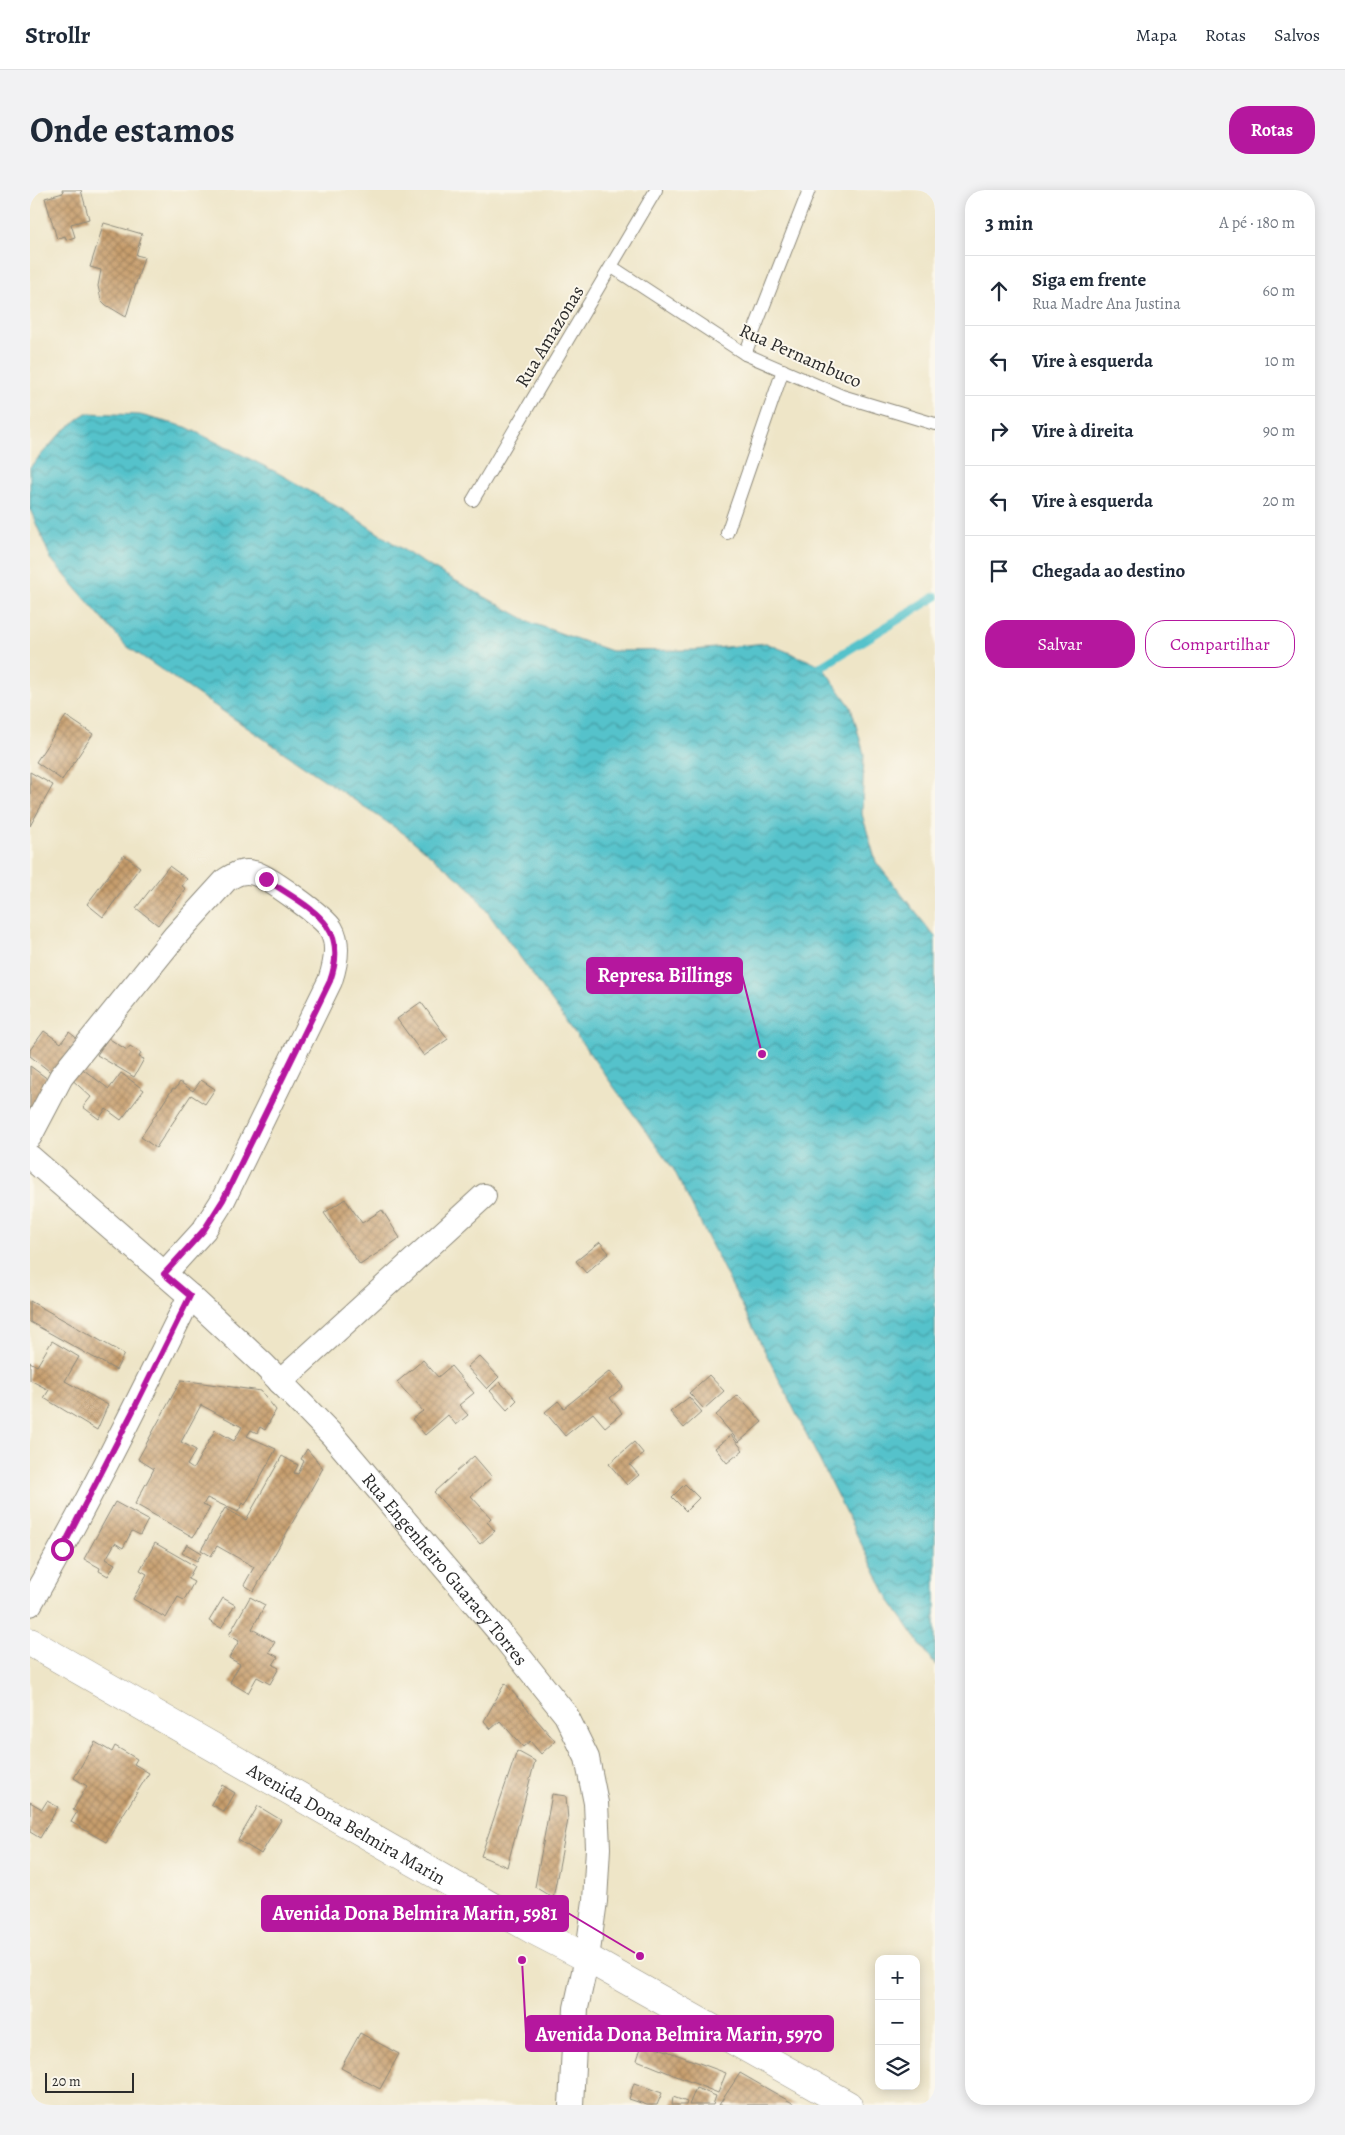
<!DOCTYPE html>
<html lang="pt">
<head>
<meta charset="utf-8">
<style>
	:root { --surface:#fff; --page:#f2f2f3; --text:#1f2937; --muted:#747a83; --line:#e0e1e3; --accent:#b5179e }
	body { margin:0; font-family:Alegreya,serif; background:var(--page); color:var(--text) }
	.controls { position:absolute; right:15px; bottom:15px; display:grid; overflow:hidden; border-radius:10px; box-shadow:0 2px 12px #0003 }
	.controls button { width:45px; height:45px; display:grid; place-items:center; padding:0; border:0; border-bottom:1px solid var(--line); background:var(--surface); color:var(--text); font:25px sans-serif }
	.scale { position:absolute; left:15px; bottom:12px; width:89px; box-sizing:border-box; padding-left:5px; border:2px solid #2b2b2b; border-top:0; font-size:14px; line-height:18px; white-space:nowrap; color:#2b2b2b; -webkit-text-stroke:4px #fbf7ec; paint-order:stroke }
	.stop { position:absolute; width:15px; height:15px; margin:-11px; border:4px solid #b5179e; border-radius:50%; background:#fff }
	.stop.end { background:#b5179e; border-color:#fff; box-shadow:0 1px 5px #0008 }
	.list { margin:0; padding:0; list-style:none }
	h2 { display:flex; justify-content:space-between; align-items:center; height:65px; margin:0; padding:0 20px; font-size:21px }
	h2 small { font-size:16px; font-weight:400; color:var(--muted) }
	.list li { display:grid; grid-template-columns:32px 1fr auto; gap:15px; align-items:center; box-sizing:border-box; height:70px; padding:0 20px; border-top:1px solid var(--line) }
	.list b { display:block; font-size:19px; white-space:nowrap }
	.list p { margin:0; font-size:16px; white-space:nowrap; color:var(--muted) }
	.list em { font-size:16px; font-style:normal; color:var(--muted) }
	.actions { display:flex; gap:10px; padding:15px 20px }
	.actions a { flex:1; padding:11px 0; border:1px solid var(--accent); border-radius:20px; text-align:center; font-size:18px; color:var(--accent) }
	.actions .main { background:var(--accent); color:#fff }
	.icon { flex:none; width:28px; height:28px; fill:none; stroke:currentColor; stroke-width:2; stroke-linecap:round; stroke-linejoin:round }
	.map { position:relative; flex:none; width:905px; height:1915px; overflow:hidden; border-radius:20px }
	header { display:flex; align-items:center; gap:30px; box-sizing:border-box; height:70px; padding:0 25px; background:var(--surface); border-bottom:1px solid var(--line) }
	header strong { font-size:24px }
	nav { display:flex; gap:28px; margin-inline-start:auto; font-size:18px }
	.intro { display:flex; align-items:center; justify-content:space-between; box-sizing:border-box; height:120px; padding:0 30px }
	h1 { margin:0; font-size:35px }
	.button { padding:12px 22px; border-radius:20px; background:var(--accent); color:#fff; font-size:18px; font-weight:700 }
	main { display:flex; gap:30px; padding:0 30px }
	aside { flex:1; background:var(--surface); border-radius:20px; box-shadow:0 2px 12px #0003 }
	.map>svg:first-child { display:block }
</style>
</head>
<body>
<header>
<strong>Strollr</strong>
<nav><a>Mapa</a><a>Rotas</a><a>Salvos</a></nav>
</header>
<div class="intro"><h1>Onde estamos</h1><a class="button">Rotas</a></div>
<main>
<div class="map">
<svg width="905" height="1915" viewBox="0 0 905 1915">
	<defs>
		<pattern id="water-waves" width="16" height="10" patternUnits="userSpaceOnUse" patternTransform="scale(1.25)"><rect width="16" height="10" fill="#54c2cb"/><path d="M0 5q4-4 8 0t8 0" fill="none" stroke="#469ea5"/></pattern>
		<pattern id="building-cross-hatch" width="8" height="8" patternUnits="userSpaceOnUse" patternTransform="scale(1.25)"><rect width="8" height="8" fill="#c79e6d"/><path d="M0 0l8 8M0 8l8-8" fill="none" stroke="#a2815a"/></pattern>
	</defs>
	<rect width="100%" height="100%" fill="#fbf7ec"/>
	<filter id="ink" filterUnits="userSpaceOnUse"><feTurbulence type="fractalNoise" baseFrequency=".02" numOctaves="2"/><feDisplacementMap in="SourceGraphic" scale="10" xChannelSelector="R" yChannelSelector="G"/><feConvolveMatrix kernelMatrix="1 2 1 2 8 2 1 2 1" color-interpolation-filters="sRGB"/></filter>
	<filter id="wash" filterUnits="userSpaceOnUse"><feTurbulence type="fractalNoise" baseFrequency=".0096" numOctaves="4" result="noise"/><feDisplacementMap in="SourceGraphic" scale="20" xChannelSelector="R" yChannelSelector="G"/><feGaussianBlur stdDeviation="1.12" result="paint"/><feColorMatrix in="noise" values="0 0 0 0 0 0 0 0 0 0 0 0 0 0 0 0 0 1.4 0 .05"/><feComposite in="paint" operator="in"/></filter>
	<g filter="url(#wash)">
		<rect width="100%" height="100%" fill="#eee5c7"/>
		<polygon fill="url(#water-waves)" stroke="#40767b" points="56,223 110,225 156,237 248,283 315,321 390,371 502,433 581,461 665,460 736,453 792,476 821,517 834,564 832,624 846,672 905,747 905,1475 860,1411 644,980 440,698 376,645 95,455 21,369 0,319 0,277 31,243"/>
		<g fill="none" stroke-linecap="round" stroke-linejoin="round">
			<polyline stroke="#54c2cb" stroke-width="9" points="792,476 905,407"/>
		</g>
		<g id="blocks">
			<g fill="url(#building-cross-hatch)" fill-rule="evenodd">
				<polygon points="32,0 51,0 59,29 41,34 45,47 36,50 35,46 27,49 15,8 33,3"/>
				<polygon points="74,33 112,44 106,65 114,67 96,127 76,115 71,110 68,96 71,80 60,77"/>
				<polygon points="36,526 63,544 32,590 6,572"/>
				<polygon points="0,582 23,595 0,636"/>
				<polygon points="94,665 110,677 73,727 57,714"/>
				<polygon points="139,676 157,689 152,696 156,699 128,735 106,718"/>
				<polygon points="391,812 418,849 394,866 367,829"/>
				<polygon points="14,841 31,853 39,842 49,850 23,884 0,866 0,860"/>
				<polygon points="78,848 97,860 100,856 111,863 109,867 114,869 104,887 67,865"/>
				<polygon points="46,874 79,899 91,883 114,900 91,930 76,919 69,929 53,917 61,907 37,885"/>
				<polygon points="0,876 22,892 0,922"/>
				<polygon points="171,890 185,899 175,914 161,905 126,958 111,947 143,898 145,899 150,892 163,901"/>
				<polygon points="315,1009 332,1033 352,1020 370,1048 330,1075 294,1023"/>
				<polygon points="570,1052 579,1063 556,1083 546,1071"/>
				<polygon points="0,1111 94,1164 86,1180 0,1132"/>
				<polygon points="22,1151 49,1167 35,1191 78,1215 67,1240 14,1208 19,1200 0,1190 0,1172 7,1176"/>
				<polygon points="449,1166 469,1187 457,1199 437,1177"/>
				<polygon points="393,1170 408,1187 421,1176 444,1203 429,1215 438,1225 426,1235 418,1225 395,1245 382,1229 393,1221 367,1192"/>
				<polygon points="580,1181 593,1197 580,1208 592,1223 575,1237 563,1223 535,1246 515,1222 528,1211 534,1218"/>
				<polygon points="679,1185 694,1201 674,1219 659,1203"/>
				<path d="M151 1190 231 1201 246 1220 235 1240 230 1237 227 1243 221 1240 217 1246 246 1259 215 1315 213 1313 208 1322 177 1308 173 1315 180 1318 163 1347 105 1314 124 1279 108 1269ZM171 1215 212 1237 204 1251 185 1240 163 1279 157 1275 166 1260 151 1252Z"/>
				<polygon points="470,1192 487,1210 477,1220 460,1201"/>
				<polygon points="708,1205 732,1232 709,1252 686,1225"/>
				<polygon points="659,1207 672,1222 654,1238 640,1222"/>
				<polygon points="701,1245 713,1260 697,1273 685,1258"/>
				<polygon points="604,1252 614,1264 600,1275 609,1285 597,1295 579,1274"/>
				<polygon points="277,1259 293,1278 224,1401 214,1395 224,1377 187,1356 181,1366 171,1360 195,1318 216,1330 252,1266 268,1275 264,1283 268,1284 274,1271 271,1269"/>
				<polygon points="444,1266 462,1287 441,1306 461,1328 457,1332 465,1341 450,1354 404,1302"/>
				<polygon points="655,1294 669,1308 656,1321 642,1307"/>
				<polygon points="85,1312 118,1330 110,1345 102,1341 93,1358 85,1353 76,1369 85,1374 78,1386 69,1381 70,1378 54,1369"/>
				<polygon points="125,1353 165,1376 158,1389 164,1392 154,1410 148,1407 136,1428 103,1409 117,1384 110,1380"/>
				<polygon points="157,1354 172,1363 167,1371 152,1363"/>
				<polygon points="220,1407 235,1415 222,1439 245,1452 239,1462 248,1467 243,1475 249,1478 240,1494 227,1487 218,1503 200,1492 210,1474 199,1468 209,1451 199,1445"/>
				<polygon points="193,1408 205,1415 191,1438 179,1431"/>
				<polygon points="475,1493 525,1551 511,1564 500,1551 493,1557 470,1531 461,1539 454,1531"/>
				<polygon points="65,1552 82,1562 85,1556 107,1569 104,1574 119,1583 76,1652 41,1632 47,1622 43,1620 57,1596 44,1588"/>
				<polygon points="487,1561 505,1571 477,1677 451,1666"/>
				<polygon points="192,1595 205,1603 194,1622 181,1614"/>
				<polygon points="522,1604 536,1606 538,1630 523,1708 505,1697"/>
				<polygon points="17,1611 28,1617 10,1648 0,1642 0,1612 12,1619"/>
				<polygon points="228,1616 251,1630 231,1664 208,1650"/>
				<polygon points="330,1843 369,1864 350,1899 311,1878"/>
				<polygon points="613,1852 696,1883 688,1903 607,1870"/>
				<polygon points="710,1883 736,1898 766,1915 689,1915"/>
				<polygon points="604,1893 632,1903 627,1915 617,1915 599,1909"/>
				<polygon points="666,1898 686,1906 683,1915 659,1915"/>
				<polygon points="643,1907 657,1912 656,1915 642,1915"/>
			</g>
		</g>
	</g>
	<g filter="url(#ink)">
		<use href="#blocks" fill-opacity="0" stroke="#8c8879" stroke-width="1"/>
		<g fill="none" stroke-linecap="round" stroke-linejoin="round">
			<defs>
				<g id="service">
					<polyline points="582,77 715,164 812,206 905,234"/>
					<polyline points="715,164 779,0"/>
					<polyline points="443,310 626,0"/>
					<polyline points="697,343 753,180"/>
				</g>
				<g id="minor">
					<path d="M0 946 31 887 145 746 196 690C205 684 213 680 224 683 237 686 294 727 301 739 310 754 305 776 300 791L193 1010 174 1040 134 1084"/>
					<path id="s1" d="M0 967 160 1106 234 1175 303 1246 472 1445 536 1525 557 1568 566 1613 568 1658 565 1711 557 1768 546 1818 541 1915"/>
					<polyline points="250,1192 454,1006"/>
					<path d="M0 1414C58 1313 109 1210 160 1106"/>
				</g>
				<g id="secondary">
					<path id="s2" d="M0 1452 503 1740 557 1768 818 1915"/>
				</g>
			</defs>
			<use href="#service" stroke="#8c8879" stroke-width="14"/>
			<use href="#minor" stroke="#8c8879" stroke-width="26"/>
			<use href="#secondary" stroke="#8c8879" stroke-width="29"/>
			<use href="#service" stroke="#fff" stroke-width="12"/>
			<use href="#minor" stroke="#fff" stroke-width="24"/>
			<use href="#secondary" stroke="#fff" stroke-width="28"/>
		</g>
	</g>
	<g fill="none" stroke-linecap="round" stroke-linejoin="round" filter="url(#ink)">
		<path stroke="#b5179e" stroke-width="6" d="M32 1359 102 1223 160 1106 134 1084 174 1040 193 1010 300 791C321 732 277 718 236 689"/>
	</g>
	<g text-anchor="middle" stroke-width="4" stroke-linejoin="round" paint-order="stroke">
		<g font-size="19" fill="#2b2b2b" stroke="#fbf7ec">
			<text transform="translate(519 146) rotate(-59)" y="7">Rua Amazonas</text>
			<text transform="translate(771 165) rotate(24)" y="7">Rua Pernambuco</text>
			<text dy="7" stroke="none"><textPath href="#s1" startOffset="586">Rua Engenheiro Guaracy Torres</textPath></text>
			<text dy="7" stroke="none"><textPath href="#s2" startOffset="365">Avenida Dona Belmira Marin</textPath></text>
		</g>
	</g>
	<path fill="none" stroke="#b5179e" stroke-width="2" d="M732 864L712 785M610 1766L538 1723M492 1770L496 1844"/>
	<g fill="#b5179e" stroke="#fbf7ec" stroke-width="2">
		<circle cx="732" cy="864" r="5"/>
		<circle cx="610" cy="1766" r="5"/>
		<circle cx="492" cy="1770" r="5"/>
	</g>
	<g fill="#b5179e" stroke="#b5179e" stroke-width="2">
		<rect x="557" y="768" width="155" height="35" rx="5"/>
		<rect x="232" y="1706" width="306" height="35" rx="5"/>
		<rect x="496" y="1826" width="307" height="35" rx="5"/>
	</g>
	<g font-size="20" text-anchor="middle" font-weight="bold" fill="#fff">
		<text x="635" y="792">Represa Billings</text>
		<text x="385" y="1730">Avenida Dona Belmira Marin, 5981</text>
		<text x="649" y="1851">Avenida Dona Belmira Marin, 5970</text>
	</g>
</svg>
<div class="controls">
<button>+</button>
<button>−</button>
<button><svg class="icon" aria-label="layers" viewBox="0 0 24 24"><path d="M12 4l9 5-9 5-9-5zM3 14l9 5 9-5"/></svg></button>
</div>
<div class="scale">20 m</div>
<div class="stop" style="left:32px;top:1359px"></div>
<div class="stop end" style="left:236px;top:689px"></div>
</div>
<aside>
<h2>3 min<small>A pé · 180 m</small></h2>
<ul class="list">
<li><svg class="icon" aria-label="ahead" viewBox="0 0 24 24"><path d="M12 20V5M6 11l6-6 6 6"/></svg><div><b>Siga em frente</b><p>Rua Madre Ana Justina</p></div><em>60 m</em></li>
<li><svg class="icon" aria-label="left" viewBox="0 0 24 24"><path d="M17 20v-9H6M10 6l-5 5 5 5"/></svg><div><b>Vire à esquerda</b></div><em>10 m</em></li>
<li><svg class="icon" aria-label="right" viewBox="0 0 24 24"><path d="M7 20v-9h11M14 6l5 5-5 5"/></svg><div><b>Vire à direita</b></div><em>90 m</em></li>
<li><svg class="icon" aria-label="left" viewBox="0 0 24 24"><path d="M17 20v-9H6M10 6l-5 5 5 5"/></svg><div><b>Vire à esquerda</b></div><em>20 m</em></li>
<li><svg class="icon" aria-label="arrive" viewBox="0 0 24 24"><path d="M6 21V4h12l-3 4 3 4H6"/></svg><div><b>Chegada ao destino</b></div></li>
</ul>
<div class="actions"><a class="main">Salvar</a><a>Compartilhar</a></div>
</aside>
</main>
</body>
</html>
